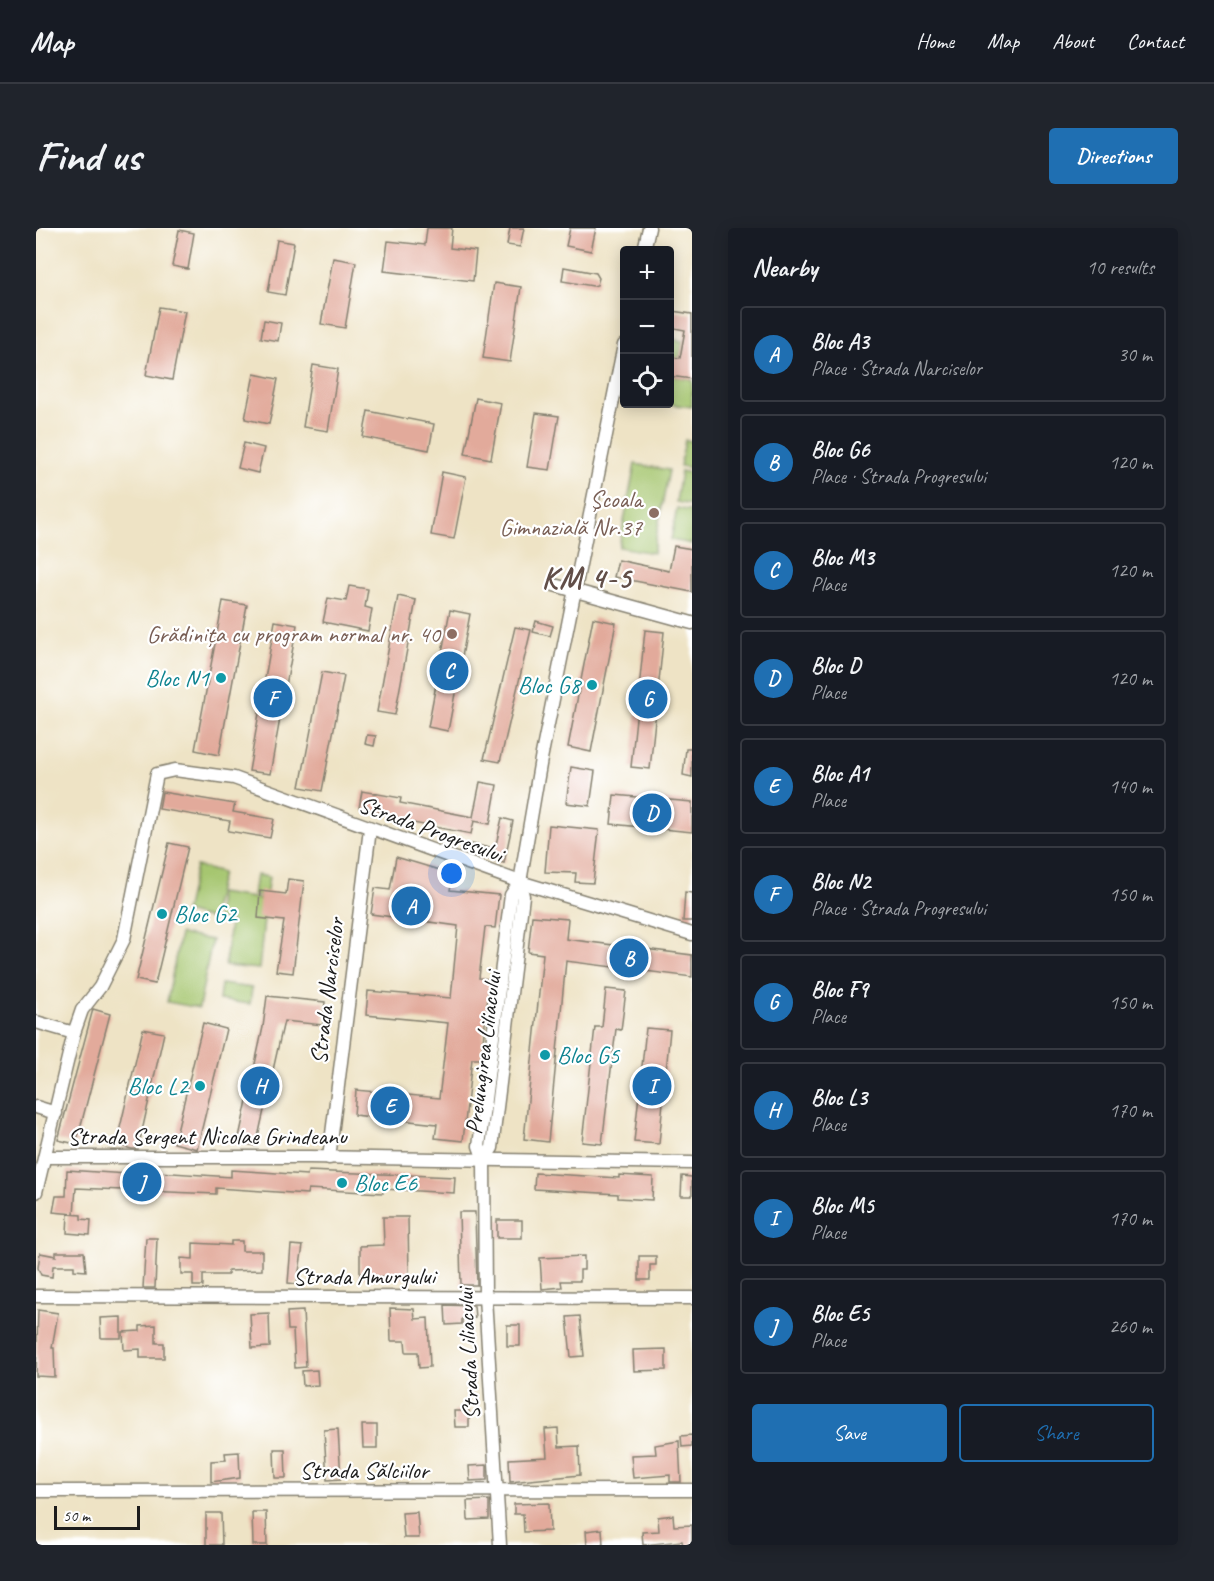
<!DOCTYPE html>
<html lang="en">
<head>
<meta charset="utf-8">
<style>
	:root { --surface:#171b24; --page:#20242c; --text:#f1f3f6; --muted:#9ea1a6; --line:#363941; --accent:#1f6fb2 }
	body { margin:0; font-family:Caveat,sans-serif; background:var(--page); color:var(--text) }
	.controls { position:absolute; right:18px; top:18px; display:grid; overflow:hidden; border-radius:6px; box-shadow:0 3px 15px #0003 }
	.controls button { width:54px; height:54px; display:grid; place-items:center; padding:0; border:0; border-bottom:2px solid var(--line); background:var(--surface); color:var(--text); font:30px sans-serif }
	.scale { position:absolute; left:18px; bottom:15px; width:86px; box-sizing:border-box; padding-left:6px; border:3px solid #1c1c1c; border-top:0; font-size:16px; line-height:21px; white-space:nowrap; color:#1c1c1c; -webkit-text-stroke:4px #fff; paint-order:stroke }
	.you { position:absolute; left:416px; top:646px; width:21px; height:21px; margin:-15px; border:4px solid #fff; border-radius:50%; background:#1a73e8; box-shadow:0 0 0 9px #1a73e833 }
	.badge { display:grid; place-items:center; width:39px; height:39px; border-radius:50%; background:var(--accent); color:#fff; font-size:20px; font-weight:700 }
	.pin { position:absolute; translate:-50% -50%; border:3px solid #fff; box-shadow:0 2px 6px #0006 }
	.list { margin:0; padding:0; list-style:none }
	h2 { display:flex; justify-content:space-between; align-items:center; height:78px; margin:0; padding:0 24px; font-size:26px }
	h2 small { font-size:20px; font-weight:400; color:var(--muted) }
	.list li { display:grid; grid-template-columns:39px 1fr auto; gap:18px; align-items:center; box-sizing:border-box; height:96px; margin:0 12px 12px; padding:0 12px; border:2px solid var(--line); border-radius:6px }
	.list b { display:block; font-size:22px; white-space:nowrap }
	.list p { margin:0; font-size:20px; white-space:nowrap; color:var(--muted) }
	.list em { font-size:20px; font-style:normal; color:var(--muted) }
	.actions { display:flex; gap:12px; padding:18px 24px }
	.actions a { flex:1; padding:14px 0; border:2px solid var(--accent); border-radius:6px; text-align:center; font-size:21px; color:var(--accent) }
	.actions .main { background:var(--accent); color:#fff }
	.icon { flex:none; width:33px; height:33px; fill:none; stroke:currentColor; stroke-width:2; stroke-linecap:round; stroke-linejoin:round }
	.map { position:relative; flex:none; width:656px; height:1317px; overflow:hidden; border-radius:6px }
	header { display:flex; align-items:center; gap:36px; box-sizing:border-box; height:84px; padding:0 30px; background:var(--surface); border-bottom:2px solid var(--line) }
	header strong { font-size:28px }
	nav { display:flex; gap:33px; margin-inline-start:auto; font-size:21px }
	.intro { display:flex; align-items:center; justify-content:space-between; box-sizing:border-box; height:144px; padding:0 36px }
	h1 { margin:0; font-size:42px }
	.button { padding:15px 27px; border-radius:6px; background:var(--accent); color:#fff; font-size:21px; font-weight:700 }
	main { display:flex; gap:36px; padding:0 36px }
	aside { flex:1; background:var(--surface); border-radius:6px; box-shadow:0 3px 15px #0003 }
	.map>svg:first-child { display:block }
</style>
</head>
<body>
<header>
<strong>Map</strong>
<nav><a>Home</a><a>Map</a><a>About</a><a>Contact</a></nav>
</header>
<div class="intro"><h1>Find us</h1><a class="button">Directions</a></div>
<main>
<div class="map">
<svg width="656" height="1317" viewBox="0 0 656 1317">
	<rect width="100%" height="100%" fill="#fff"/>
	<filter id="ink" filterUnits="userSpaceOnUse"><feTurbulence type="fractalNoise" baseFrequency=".0167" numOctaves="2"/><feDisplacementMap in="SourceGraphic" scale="12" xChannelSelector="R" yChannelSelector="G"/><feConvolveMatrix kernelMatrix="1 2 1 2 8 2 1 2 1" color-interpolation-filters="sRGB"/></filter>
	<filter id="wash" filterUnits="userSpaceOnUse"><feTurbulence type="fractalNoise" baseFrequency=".008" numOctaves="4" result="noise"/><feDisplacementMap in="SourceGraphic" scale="24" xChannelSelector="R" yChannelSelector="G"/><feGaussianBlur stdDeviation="1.35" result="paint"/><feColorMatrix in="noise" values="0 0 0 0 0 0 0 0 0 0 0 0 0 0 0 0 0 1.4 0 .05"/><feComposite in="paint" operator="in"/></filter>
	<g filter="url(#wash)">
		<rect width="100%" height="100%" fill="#eee3c5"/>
		<g fill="#a6c66f" stroke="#617146" stroke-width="1.5">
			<polygon points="634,111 647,113 644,130 634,129"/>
			<polygon points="634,148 656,151 656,179 633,176"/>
			<polygon points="649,212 656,213 656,240 644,238"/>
			<polygon points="599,236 633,242 617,325 583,319"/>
			<polygon points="645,243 656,245 656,277 640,274"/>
			<polygon points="641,280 656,283 656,316 635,312"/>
			<polygon points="160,638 186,645 175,691 149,684"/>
			<polygon points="220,647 233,649 230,669 217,667"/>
			<polygon points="183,665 230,672 223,741 189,738 194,693 181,691"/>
			<polygon points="144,706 176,712 163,780 131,774"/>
			<polygon points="185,756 216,760 214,776 183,772"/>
		</g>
		<g id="blocks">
			<g fill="#e2aa9b">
				<polygon points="391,0 416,0 414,20 440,23 437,53 348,43 352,13 389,17"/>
				<polygon points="474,0 488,0 484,19 471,17"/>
				<polygon points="534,0 560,0 555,23 530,18"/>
				<polygon points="143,2 158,5 152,41 136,38"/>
				<polygon points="241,12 258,15 249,67 232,64"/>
				<polygon points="297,30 320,34 309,100 285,96"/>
				<polygon points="528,39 560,45 563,50 561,57 557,58 526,53"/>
				<polygon points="458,55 485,59 474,134 447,130"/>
				<polygon points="123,79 149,83 136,152 110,147"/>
				<polygon points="636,83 656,86 656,151 633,148 633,129 644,130 649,102 633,99"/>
				<polygon points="228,92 245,95 242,113 225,110"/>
				<polygon points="277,137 302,141 292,203 267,199"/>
				<polygon points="218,146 242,151 233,196 209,191"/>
				<polygon points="440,170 465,175 455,231 429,226"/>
				<polygon points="332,183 398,196 393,222 327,209"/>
				<polygon points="500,185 523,188 514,242 491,239"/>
				<polygon points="208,215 228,220 222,245 202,240"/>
				<polygon points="406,244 430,249 418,311 395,307"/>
				<polygon points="638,318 656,321 656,364 578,349 582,332 633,343"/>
				<polygon points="313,358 332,361 329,379 336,381 332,403 287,394 292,370 310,373"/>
				<polygon points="362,368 380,372 359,487 341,484"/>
				<polygon points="187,373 211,377 183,527 159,522"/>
				<polygon points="414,382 434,386 412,503 392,499"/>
				<polygon points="557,390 580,395 555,524 532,519"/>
				<polygon points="239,393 261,397 234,546 213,543"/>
				<polygon points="500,393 517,398 514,408 497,404"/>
				<polygon points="479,399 495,402 464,534 448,531"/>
				<polygon points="609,402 628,404 614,541 595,539"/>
				<polygon points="286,444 308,448 286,563 264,559"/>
				<polygon points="331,507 340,508 338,518 329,516"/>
				<polygon points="650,521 656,521 656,549 647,547"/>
				<polygon points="535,539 559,543 554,578 530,575"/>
				<polygon points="444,554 461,557 454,596 438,593 435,606 361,592 361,588 323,580 326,563 365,570 364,575 437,589"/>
				<polygon points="126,564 199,576 197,584 238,591 234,610 192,603 194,593 123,581"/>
				<polygon points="578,567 656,574 656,604 575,596"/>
				<polygon points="466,590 477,593 468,635 433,627 435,616 459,621"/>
				<polygon points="513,597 563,602 557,655 539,654 540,645 509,644"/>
				<polygon points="133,615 152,619 119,756 100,752"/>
				<polygon points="360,629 417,646 414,662 463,667 459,700 449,699 443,750 454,751 445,831 436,831 427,913 399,910 401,896 318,887 320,862 403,870 412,795 330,787 332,763 415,770 422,698 335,686 339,660 354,662"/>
				<polygon points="252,651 268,653 257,745 240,743 248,693 222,690 224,663 250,666"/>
				<polygon points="649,664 656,665 656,693 647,693"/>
				<polygon points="496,688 532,691 530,711 656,727 656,749 530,733 512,914 488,911 507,726 492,724"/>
				<polygon points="570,761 590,763 585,802 580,801 566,916 546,914 559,799 566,799"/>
				<polygon points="231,768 289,774 287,797 248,793 220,918 202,914 227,799"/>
				<polygon points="57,781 74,786 40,916 22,912"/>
				<polygon points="167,795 190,801 161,921 138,915"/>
				<polygon points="610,800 634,802 623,916 598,914"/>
				<polygon points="107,801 128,805 102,921 96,921 80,917"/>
				<polygon points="31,942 106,947 107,943 195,949 195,942 271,947 272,943 419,949 418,965 347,961 347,965 272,961 271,966 180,960 180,966 40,960 38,986 17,984 20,968 30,968"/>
				<polygon points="499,945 583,950 583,947 617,949 616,972 582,970 582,966 498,961"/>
				<polygon points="646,948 656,949 656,968 645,968"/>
				<polygon points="423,984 439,984 441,1057 425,1057"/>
				<polygon points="32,986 45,987 45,991 55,992 54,1007 31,1005"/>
				<polygon points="347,989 372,989 373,1050 324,1049 324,1018 348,1017"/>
				<rect x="461" y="992" width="25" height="18"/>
				<polygon points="110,1010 121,1010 119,1060 107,1060"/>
				<polygon points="195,1013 206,1013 206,1023 226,1023 226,1042 192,1043 192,1047 167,1047 167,1058 157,1058 157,1046 145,1046 145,1030 157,1031 157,1015 195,1017"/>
				<polygon points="255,1017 267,1018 261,1056 252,1055"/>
				<polygon points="20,1024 48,1024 50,1043 38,1042 38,1038 17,1038 16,1049 5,1047 2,1040 4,1025 20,1028"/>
				<polygon points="548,1028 548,1042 544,1042 544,1053 525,1053 526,1059 506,1061 504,1030"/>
				<polygon points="603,1028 620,1028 620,1037 614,1037 614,1052 603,1052"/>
				<polygon points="409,1077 438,1078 439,1090 426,1091 426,1096 410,1097"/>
				<polygon points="354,1080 378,1081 379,1091 392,1090 394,1139 383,1140 382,1124 370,1124 369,1113 355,1113"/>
				<polygon points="2,1082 22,1085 16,1120 18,1120 19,1149 0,1148"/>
				<polygon points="267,1083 270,1139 259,1140 257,1102 252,1102 251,1084"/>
				<polygon points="233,1085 234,1119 216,1120 214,1086"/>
				<polygon points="544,1088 548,1128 535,1129 531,1089"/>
				<polygon points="85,1089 85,1110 65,1110 64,1090"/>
				<polygon points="120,1097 120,1115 128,1115 128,1130 104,1130 104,1121 88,1122 87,1104 104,1103 104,1098"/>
				<rect x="471" y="1097" width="13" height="21"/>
				<polygon points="630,1121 630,1142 598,1143 597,1122"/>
				<polygon points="281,1142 282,1157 267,1158 266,1143"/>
				<polygon points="418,1183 433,1183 433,1199 419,1199"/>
				<polygon points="326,1197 341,1197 341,1220 327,1220"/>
				<polygon points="522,1200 523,1219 543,1218 544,1247 474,1254 473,1231 511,1229 509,1201"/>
				<polygon points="302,1201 305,1251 291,1252 288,1202"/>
				<polygon points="656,1207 656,1218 646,1219 645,1208"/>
				<polygon points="643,1213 645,1254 634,1254 634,1247 597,1250 595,1227 620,1226 619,1217"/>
				<polygon points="238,1221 249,1221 250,1250 239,1250"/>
				<polygon points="203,1224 204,1250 175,1254 175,1233 190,1232 189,1225"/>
				<polygon points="451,1237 451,1252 434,1253 433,1238"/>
				<polygon points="453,1272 453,1291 432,1292 431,1273"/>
				<polygon points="513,1275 514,1303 488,1304 487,1286 478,1286 478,1276"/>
				<polygon points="216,1284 230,1284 231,1317 217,1317"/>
				<polygon points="381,1284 383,1310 368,1310 366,1285"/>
				<polygon points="170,1285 185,1285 186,1317 170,1317"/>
				<polygon points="637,1287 638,1298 656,1297 656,1317 647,1317 646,1313 607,1317 606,1304 623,1303 622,1289"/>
				<polygon points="566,1301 567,1317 551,1317 550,1303"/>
			</g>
		</g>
	</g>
	<g filter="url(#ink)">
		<use href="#blocks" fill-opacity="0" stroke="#858070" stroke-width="1.5"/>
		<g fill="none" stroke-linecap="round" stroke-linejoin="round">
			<defs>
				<g id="minor">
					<polyline points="608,22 613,0"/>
					<polyline points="518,357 656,395"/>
					<polyline points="0,794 38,805"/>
					<polyline points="0,879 20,885"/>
					<polyline points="10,929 273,929 656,935"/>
					<polyline points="293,930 334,601"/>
					<polyline points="448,932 456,920 487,668 484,654"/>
					<polyline points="0,964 38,805 46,782 64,759 88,711 121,546 139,542 198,550 484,654 656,706"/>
					<polyline points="0,1068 656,1070"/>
					<polyline points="0,1263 656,1262"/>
					<polyline points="464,1317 449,1069 448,932 443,918 475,667 484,654 505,531 588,117"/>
				</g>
			</defs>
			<use href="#minor" stroke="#858070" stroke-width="15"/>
			<use href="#minor" stroke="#fff" stroke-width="12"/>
		</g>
	</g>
	<g fill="#8d6e63" stroke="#fff" stroke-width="2">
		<circle cx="618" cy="285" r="6"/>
		<circle cx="416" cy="406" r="6"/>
	</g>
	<g fill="#0f9aa8" stroke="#fff" stroke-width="2">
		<circle cx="185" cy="450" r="6"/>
		<circle cx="556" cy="457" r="6"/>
		<circle cx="126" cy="686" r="6"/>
		<circle cx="509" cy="827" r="6"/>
		<circle cx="164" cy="858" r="6"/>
		<circle cx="306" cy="955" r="6"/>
	</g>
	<g text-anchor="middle" stroke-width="4.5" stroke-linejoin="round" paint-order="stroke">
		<g font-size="24" fill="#785e54" stroke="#fff" text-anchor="end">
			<text x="606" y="279">Școala<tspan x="606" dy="28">Gimnazială Nr.37</tspan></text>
			<text x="404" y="414">Grădinița cu program normal nr. 40</text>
		</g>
		<g font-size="24" fill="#0d838f" stroke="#fff" text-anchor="end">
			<text x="173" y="458">Bloc N1</text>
			<text x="544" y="465">Bloc G8</text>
			<text x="138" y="694" text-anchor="start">Bloc G2</text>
			<text x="521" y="835" text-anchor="start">Bloc G5</text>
			<text x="152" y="866">Bloc L2</text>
			<text x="318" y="963" text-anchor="start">Bloc E6</text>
		</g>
		<g font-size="24" fill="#1c1c1c" stroke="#fff">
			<text transform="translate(395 601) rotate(20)" y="8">Strada Progresului</text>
			<text transform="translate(291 763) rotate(-83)" y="8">Strada Narciselor</text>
			<text transform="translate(447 825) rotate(-83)" y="8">Prelungirea Liliacului</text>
			<text x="171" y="916">Strada Sergent Nicolae Grindeanu</text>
			<text x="328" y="1056">Strada Amurgului</text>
			<text transform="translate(432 1126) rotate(-93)" y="8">Strada Liliacului</text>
			<text x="328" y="1250">Strada Sălciilor</text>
		</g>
		<g font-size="30" font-weight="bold" letter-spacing="1.5" fill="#614e48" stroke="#fff">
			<text x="551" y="360">KM 4-5</text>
		</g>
	</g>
</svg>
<div class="controls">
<button>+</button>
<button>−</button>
<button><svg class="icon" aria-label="locate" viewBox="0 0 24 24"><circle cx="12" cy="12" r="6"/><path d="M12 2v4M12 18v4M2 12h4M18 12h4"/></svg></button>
</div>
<div class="scale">50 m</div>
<div class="you"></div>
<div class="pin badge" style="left:375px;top:678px">A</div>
<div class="pin badge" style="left:593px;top:730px">B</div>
<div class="pin badge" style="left:413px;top:443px">C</div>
<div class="pin badge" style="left:616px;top:585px">D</div>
<div class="pin badge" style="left:354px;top:878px">E</div>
<div class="pin badge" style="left:237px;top:470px">F</div>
<div class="pin badge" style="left:612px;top:471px">G</div>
<div class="pin badge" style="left:224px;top:858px">H</div>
<div class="pin badge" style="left:616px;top:858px">I</div>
<div class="pin badge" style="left:106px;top:954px">J</div>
</div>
<aside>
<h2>Nearby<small>10 results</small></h2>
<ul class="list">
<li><span class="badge">A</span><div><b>Bloc A3</b><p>Place · Strada Narciselor</p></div><em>30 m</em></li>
<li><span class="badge">B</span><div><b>Bloc G6</b><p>Place · Strada Progresului</p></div><em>120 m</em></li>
<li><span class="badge">C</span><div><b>Bloc M3</b><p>Place</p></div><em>120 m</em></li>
<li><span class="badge">D</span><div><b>Bloc D</b><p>Place</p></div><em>120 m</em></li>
<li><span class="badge">E</span><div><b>Bloc A1</b><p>Place</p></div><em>140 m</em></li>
<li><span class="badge">F</span><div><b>Bloc N2</b><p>Place · Strada Progresului</p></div><em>150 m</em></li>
<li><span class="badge">G</span><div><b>Bloc F9</b><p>Place</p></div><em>150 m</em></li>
<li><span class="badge">H</span><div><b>Bloc L3</b><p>Place</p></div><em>170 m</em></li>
<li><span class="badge">I</span><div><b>Bloc M5</b><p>Place</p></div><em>170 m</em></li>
<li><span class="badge">J</span><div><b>Bloc E5</b><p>Place</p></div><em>260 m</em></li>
</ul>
<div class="actions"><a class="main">Save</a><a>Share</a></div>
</aside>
</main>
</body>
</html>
